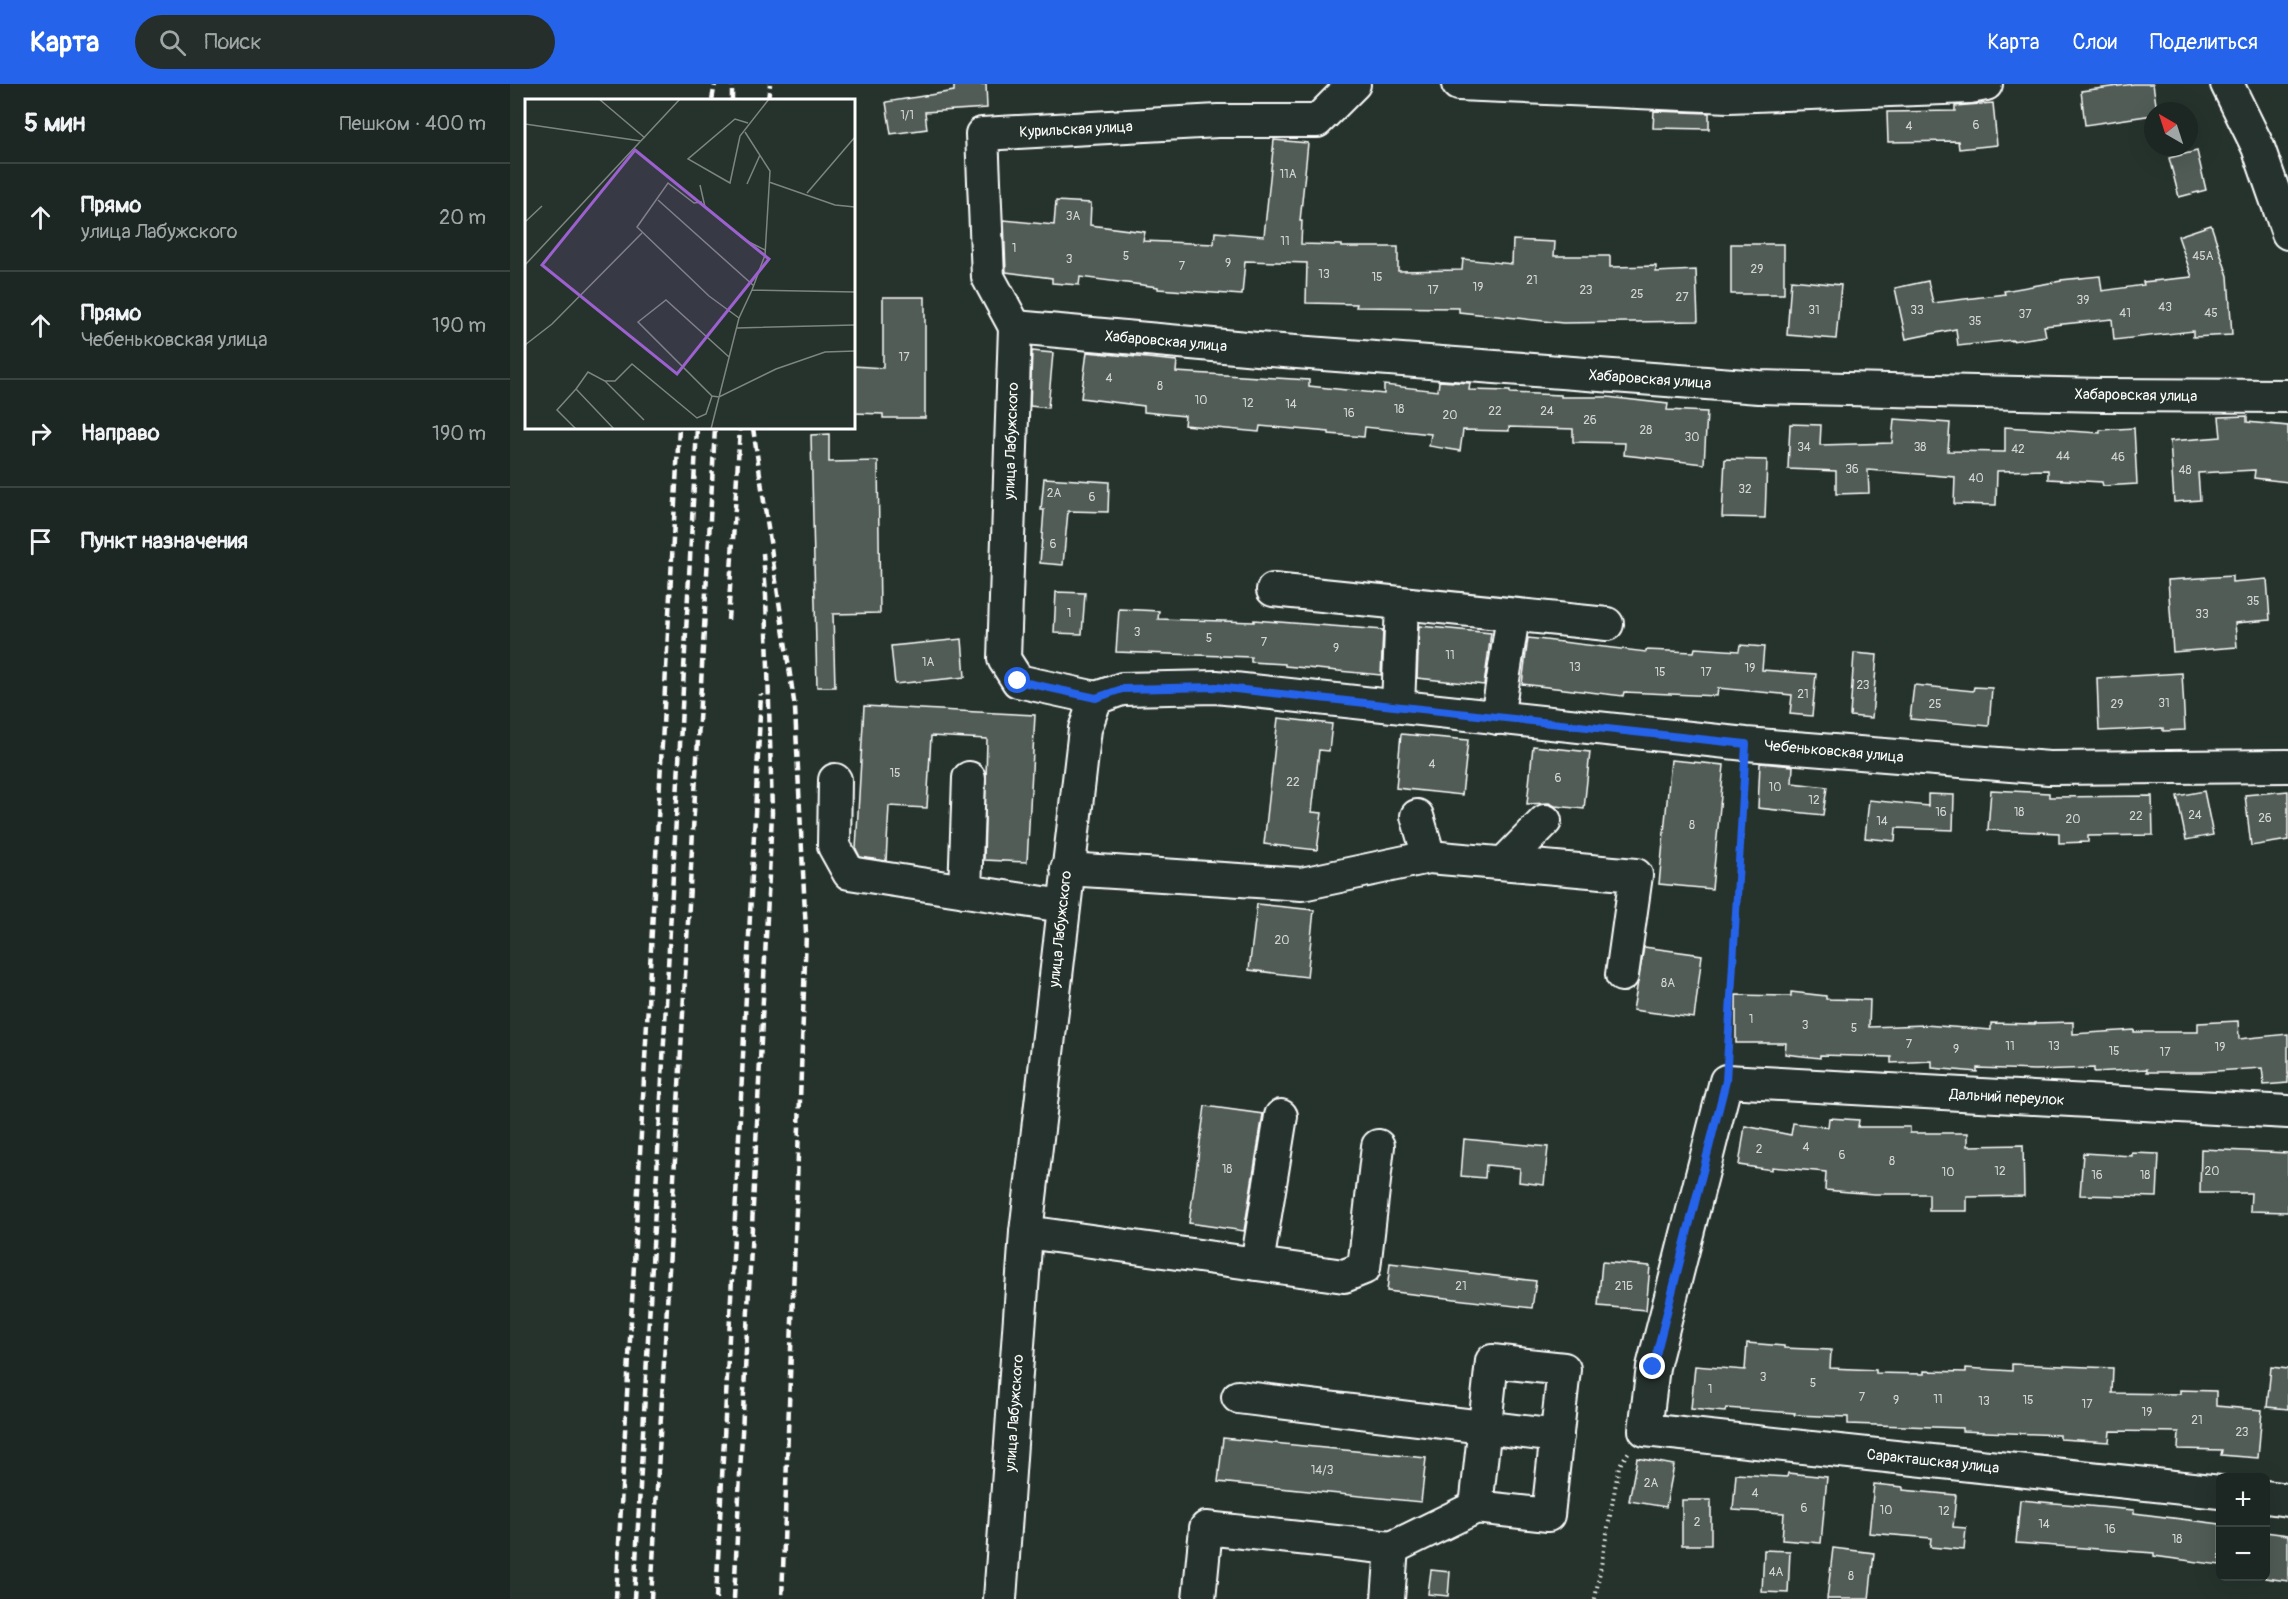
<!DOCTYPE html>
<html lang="ru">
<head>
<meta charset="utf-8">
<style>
	:root { --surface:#1c2622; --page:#252e2a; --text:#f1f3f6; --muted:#a0a5a5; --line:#3a4340; --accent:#2563eb }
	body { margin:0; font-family:Pangolin,sans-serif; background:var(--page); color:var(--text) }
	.controls { position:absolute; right:18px; bottom:18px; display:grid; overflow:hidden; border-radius:9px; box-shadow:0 6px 24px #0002 }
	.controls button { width:54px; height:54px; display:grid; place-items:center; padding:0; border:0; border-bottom:2px solid var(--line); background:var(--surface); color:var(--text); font:30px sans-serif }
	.compass { position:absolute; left:1634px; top:18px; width:54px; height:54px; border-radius:50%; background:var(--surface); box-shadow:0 6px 24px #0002; rotate:321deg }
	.stop { position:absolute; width:18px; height:18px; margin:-14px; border:4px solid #2563eb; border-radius:50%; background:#fff }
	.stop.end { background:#2563eb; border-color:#fff; box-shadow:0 2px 6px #0008 }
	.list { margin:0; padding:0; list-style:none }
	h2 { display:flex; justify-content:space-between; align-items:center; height:78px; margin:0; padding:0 24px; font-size:26px }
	h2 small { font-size:20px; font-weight:400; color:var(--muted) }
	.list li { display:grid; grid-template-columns:39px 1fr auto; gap:18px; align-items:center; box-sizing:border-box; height:108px; padding:0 24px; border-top:2px solid var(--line) }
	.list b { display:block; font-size:22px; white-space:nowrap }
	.list p { margin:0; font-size:20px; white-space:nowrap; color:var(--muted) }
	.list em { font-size:20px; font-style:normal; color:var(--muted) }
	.icon { flex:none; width:33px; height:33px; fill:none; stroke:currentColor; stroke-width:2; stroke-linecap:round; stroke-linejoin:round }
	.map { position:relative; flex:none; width:1778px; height:1515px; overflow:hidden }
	header { display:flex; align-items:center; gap:36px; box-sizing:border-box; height:84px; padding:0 30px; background:var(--accent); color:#fff }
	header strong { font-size:28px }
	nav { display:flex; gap:33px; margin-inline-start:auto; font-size:21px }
	.search { width:420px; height:54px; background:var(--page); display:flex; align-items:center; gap:15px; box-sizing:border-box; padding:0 21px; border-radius:33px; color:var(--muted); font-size:22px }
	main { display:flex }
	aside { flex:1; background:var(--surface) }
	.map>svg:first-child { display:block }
</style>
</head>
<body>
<header>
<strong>Карта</strong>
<div class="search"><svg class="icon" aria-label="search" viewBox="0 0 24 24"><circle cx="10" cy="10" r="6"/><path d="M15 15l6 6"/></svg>Поиск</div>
<nav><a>Карта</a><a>Слои</a><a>Поделиться</a></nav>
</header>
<main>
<aside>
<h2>5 мин<small>Пешком · 400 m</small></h2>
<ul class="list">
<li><svg class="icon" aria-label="ahead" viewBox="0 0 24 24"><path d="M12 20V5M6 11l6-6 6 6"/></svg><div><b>Прямо</b><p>улица Лабужского</p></div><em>20 m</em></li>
<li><svg class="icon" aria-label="ahead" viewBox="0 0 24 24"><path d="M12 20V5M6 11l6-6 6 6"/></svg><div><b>Прямо</b><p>Чебеньковская улица</p></div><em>190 m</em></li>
<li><svg class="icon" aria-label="right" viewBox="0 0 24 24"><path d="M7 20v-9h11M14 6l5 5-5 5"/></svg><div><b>Направо</b></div><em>190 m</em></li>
<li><svg class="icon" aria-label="arrive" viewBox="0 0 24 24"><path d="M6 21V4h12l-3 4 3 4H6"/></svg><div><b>Пункт назначения</b></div></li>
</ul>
</aside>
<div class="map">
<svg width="1778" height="1515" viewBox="0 0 1778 1515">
	<rect width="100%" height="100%" fill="#26332d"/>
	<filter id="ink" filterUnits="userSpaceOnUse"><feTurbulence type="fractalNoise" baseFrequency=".0167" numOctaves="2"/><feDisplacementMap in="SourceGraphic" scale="12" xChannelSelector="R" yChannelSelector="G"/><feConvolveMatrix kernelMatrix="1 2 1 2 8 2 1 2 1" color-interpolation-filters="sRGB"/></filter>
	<g filter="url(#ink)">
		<g fill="#515c57" stroke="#fff" stroke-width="1.5">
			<polygon points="444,0 476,0 477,24 415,28 417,45 381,50 376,18 444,7"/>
			<polygon points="1624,0 1643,0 1647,27 1643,27 1643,31 1575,41 1571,7"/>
			<polygon points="1483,19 1487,61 1449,65 1448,57 1378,58 1377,28 1445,27 1445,22"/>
			<polygon points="1144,27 1199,29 1199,45 1143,44"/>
			<polygon points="764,56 798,59 790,137 792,137 791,160 832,161 832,163 888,163 888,187 952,186 953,175 1002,180 1003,156 1045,158 1044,172 1100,172 1100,183 1146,182 1146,188 1186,186 1188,237 1053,239 949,228 949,224 846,223 847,220 796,219 797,179 735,177 732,211 648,205 648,203 570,193 569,201 542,199 542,194 496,188 494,136 544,141 546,117 581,119 580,141 635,148 633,157 704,160 705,148 754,152"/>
			<polygon points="1687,67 1696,106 1669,113 1659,74"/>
			<polygon points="1701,141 1718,192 1722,251 1683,253 1683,247 1604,256 1602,235 1534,242 1536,252 1502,257 1502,256 1448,262 1446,245 1396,255 1385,204 1418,197 1423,219 1495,210 1494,207 1551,197 1551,196 1590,192 1592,207 1634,201 1633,198 1682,193 1668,152"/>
			<rect x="1221" y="160" width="53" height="50"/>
			<polygon points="1281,196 1331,201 1326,255 1277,251"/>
			<polygon points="373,213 415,213 415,334 373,334 373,330 344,329 344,282 373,284"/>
			<polygon points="522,267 543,269 538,324 520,322"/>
			<polygon points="577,268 667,277 666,288 799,296 799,302 874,310 874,301 928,307 929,297 960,299 959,306 1000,307 1000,309 1051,311 1051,313 1097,313 1158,320 1157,326 1197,328 1194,380 1114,371 1115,359 1063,358 1063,345 999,343 999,347 953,346 950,367 919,362 921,350 855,343 854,353 819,350 819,348 750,342 749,348 674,341 675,332 634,328 634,322 571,314"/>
			<polygon points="1737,332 1737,338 1778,342 1778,398 1744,394 1745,386 1688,389 1690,416 1664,418 1660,357 1711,353 1709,333"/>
			<polygon points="1384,335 1440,339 1438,367 1495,368 1495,343 1590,349 1590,346 1624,344 1627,400 1593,402 1592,398 1538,395 1538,386 1487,387 1486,421 1444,420 1445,393 1358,386 1359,409 1326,410 1326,387 1278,385 1280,340 1311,341 1310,361 1382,359"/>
			<polygon points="319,350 319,378 368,377 370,529 323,530 325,603 307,603 301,351"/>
			<polygon points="1215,375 1257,376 1255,434 1212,433"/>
			<polygon points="534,394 599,398 598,428 558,427 553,481 530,479 534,426 531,426"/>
			<polygon points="1722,492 1722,498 1757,495 1760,536 1725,539 1727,563 1663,568 1658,496"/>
			<polygon points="546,508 575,509 572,550 544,549"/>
			<polygon points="609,525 649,527 648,535 744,538 744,536 873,546 871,591 775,582 775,580 741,578 741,573 606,568"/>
			<polygon points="909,542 981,549 974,601 907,594"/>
			<polygon points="1018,554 1136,568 1136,566 1184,568 1185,564 1229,567 1230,561 1254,563 1252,586 1306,590 1302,632 1280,630 1282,611 1208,604 1207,612 1114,608 1113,612 1012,600"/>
			<polygon points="452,555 455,593 385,600 381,562"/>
			<polygon points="1344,569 1367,571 1362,634 1340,632"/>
			<polygon points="1672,589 1675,646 1653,647 1653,644 1589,647 1587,594"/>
			<polygon points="1404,601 1463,607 1464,603 1482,604 1479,642 1400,635"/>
			<polygon points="354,622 525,631 517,778 474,776 477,655 421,652 417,724 379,722 376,777 350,773 346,765"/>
			<polygon points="768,634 822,640 819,667 809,666 802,728 812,729 807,766 754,760"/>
			<polygon points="891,650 958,656 952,711 886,704"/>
			<polygon points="1023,662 1080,668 1074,725 1045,722 1039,719 1017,720"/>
			<polygon points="1161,676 1214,681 1202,805 1149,800"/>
			<polygon points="1250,679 1283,682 1282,699 1317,703 1313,731 1248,724"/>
			<polygon points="1481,706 1539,709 1539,713 1642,712 1643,751 1578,752 1578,758 1549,759 1549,749 1478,746"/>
			<polygon points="1694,707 1703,751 1676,756 1667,712"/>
			<polygon points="1778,707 1778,756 1741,762 1735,711"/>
			<polygon points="1418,710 1444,711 1443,746 1386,744 1385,757 1355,754 1359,716 1418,722"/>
			<polygon points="747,820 804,826 797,893 739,886"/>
			<polygon points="1134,863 1192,871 1184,934 1123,926"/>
			<polygon points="1281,908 1316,912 1316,915 1360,916 1359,943 1415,941 1481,946 1481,939 1525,940 1525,939 1563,938 1563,950 1624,946 1624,948 1688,948 1688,939 1728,937 1729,955 1778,950 1778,999 1754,1001 1752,984 1691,988 1637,988 1637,985 1584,988 1584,984 1526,986 1467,984 1467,988 1422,984 1422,977 1381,979 1381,973 1310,971 1310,974 1275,970 1276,959 1226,959 1226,911 1281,912"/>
			<polygon points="695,1022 753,1030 734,1147 679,1139"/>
			<polygon points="1319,1034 1349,1036 1348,1043 1400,1043 1400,1049 1458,1049 1458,1062 1513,1061 1514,1112 1457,1113 1457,1127 1419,1127 1419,1110 1364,1110 1315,1106 1316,1088 1262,1083 1262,1086 1229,1081 1235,1042 1281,1051 1283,1039 1318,1043"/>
			<polygon points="954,1055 1038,1063 1034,1101 1009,1098 1010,1084 976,1081 975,1094 951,1092"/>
			<polygon points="1691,1065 1778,1069 1778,1128 1740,1127 1741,1109 1690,1109"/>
			<polygon points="1573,1069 1622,1072 1622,1069 1649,1070 1647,1113 1570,1111"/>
			<polygon points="1092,1178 1140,1182 1136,1226 1088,1222"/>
			<polygon points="880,1179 1026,1197 1022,1224 877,1207"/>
			<polygon points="1237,1259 1274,1262 1274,1264 1321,1266 1320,1284 1366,1286 1366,1289 1414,1290 1414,1287 1456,1288 1456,1284 1502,1287 1502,1280 1603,1284 1602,1309 1670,1310 1670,1306 1706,1307 1706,1322 1752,1326 1748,1374 1711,1371 1712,1366 1668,1365 1669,1348 1600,1347 1599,1358 1550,1355 1550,1351 1452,1347 1452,1344 1338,1340 1338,1333 1284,1331 1285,1329 1216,1324 1215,1328 1181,1325 1185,1282 1235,1286"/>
			<polygon points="1761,1283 1778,1285 1778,1325 1757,1323"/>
			<polygon points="713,1354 916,1374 911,1418 708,1398"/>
			<polygon points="1127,1374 1164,1381 1156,1423 1119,1417"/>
			<polygon points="1278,1389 1317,1393 1311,1459 1272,1456 1274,1429 1223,1426 1226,1390 1277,1393"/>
			<polygon points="1364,1400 1393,1403 1393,1406 1446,1411 1443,1443 1456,1444 1454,1466 1420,1463 1421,1454 1359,1449"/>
			<rect x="1172" y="1416" width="29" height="45"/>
			<polygon points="1510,1416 1624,1426 1624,1429 1710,1440 1710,1481 1644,1472 1644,1469 1506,1459"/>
			<polygon points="1755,1448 1778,1451 1778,1497 1755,1494"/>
			<polygon points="1323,1464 1364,1469 1359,1515 1317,1515"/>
			<polygon points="1254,1466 1280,1467 1278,1509 1252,1508"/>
			<polygon points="921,1486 940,1488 938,1512 918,1510"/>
		</g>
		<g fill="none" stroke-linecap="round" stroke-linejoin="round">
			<defs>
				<g id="minor">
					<polyline points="948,0 1219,12 1460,3 1476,0"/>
					<polyline points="1717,0 1748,63 1778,149"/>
					<polyline points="505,243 747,265 1249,303 1593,311 1778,312"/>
					<polyline points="505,243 478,193 472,50 708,37 807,37 844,0"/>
					<polyline points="505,243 494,575 508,597 586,614"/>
					<polyline points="763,506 1097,540"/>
					<polyline points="586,614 612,605 706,603 1236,660 1539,684 1778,682"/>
					<polyline points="888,622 892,520"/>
					<polyline points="987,634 1003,532"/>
					<polyline points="325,696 324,762 339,789 553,822"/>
					<polyline points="907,732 919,773"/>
					<polyline points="994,779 1035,737"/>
					<polyline points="557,785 792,800 919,773 1126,791 1112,891"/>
					<polyline points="455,807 459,694"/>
					<polyline points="516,1148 747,1180 771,1032"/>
					<polyline points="747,1180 834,1192 854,1184 868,1062"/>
					<polyline points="728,1313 1047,1352"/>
					<polyline points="1710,1408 1135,1346 1143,1283 1216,997 1778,1028"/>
					<polyline points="1756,1413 1778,1416"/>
					<polyline points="882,1464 966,1423 1038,1431 1054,1285 982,1277 966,1423"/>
					<polyline points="490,1515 516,1148 575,645 586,614"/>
					<polyline points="689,1515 696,1444 882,1464 878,1515"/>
				</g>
			</defs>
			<use href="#minor" stroke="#fff" stroke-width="36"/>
			<g stroke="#fff" stroke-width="4" stroke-dasharray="1.5 4.5" stroke-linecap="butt">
				<polyline points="1218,970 1235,684"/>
				<polyline points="1085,1515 1109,1382 1120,1366"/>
			</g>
			<use href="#minor" stroke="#26332d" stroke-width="32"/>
			<g stroke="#fff" stroke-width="4.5" stroke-dasharray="9 4.5" stroke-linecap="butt">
				<polyline points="202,16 205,0"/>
				<polyline points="222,16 222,0"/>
				<polyline points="258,16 260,0"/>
				<polyline points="243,344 285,624 296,849 272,1515"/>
				<polyline points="218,536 230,344"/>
				<polyline points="106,1515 169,344"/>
				<polyline points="124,1515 187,344"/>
				<polyline points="141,1515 205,344"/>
				<polyline points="206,1515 251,610"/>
				<polyline points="224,1515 262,729 256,511 253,469"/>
			</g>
		</g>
	</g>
	<g fill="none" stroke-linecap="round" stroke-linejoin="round" filter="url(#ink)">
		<polyline stroke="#2563eb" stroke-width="8" points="508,597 586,614 612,605 706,603 1236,660 1216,997 1143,1283"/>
	</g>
	<g text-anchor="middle" stroke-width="4.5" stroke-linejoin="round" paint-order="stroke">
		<g font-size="12" fill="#d4d6d5">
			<text x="397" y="35">1/1</text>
			<text x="1466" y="45">6</text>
			<text x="1399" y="46">4</text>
			<text x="778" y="94">11А</text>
			<text x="563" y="136">3А</text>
			<text x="775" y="161">11</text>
			<text x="504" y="168">1</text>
			<text x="616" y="176">5</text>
			<text x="1693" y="176">45А</text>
			<text x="559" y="179">3</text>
			<text x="718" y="183">9</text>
			<text x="672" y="186">7</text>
			<text x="1247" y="189">29</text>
			<text x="814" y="194">13</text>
			<text x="867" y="197">15</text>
			<text x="1022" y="200">21</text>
			<text x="968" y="207">19</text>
			<text x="923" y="210">17</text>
			<text x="1076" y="210">23</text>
			<text x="1127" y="214">25</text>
			<text x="1172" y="217">27</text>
			<text x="1573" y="220">39</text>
			<text x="1655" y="227">43</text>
			<text x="1304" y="230">31</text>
			<text x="1407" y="230">33</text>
			<text x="1615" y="233">41</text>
			<text x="1701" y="233">45</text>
			<text x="1515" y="234">37</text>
			<text x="1465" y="241">35</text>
			<text x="394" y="277">17</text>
			<text x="599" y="298">4</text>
			<text x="650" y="306">8</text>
			<text x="691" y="320">10</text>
			<text x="738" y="323">12</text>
			<text x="781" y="324">14</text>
			<text x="889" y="329">18</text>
			<text x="985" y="331">22</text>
			<text x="1037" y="331">24</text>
			<text x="839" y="333">16</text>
			<text x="940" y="335">20</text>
			<text x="1080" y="340">26</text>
			<text x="1136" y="350">28</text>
			<text x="1182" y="357">30</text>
			<text x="1294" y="367">34</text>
			<text x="1410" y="367">38</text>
			<text x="1508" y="369">42</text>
			<text x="1553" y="376">44</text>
			<text x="1608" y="377">46</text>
			<text x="1342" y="389">36</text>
			<text x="1675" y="390">48</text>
			<text x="1466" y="398">40</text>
			<text x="1235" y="409">32</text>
			<text x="544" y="413">2А</text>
			<text x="582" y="417">6</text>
			<text x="543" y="464">6</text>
			<text x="1743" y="521">35</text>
			<text x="559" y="533">1</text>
			<text x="1692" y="534">33</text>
			<text x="627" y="552">3</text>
			<text x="699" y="558">5</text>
			<text x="754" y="562">7</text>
			<text x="826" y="568">9</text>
			<text x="940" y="575">11</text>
			<text x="418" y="582">1А</text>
			<text x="1065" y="587">13</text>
			<text x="1240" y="588">19</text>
			<text x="1150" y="592">15</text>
			<text x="1196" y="592">17</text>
			<text x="1353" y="605">23</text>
			<text x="1293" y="614">21</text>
			<text x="1654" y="623">31</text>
			<text x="1425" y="624">25</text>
			<text x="1607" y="624">29</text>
			<text x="922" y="684">4</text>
			<text x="385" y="693">15</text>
			<text x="1048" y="698">6</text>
			<text x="783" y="702">22</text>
			<text x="1265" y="707">10</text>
			<text x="1304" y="720">12</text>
			<text x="1431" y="732">16</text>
			<text x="1509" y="732">18</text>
			<text x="1685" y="735">24</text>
			<text x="1626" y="736">22</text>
			<text x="1755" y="738">26</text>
			<text x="1563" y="739">20</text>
			<text x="1372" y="741">14</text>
			<text x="1182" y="745">8</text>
			<text x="772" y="860">20</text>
			<text x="1158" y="903">8А</text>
			<text x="1241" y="939">1</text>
			<text x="1295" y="945">3</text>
			<text x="1344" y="948">5</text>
			<text x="1399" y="964">7</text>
			<text x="1500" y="966">11</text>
			<text x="1544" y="966">13</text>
			<text x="1710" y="967">19</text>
			<text x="1446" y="969">9</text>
			<text x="1604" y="971">15</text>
			<text x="1655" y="972">17</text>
			<text x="1296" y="1067">4</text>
			<text x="1249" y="1069">2</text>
			<text x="1332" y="1075">6</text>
			<text x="1382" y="1081">8</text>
			<text x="717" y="1089">18</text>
			<text x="1490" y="1091">12</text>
			<text x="1702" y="1091">20</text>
			<text x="1438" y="1092">10</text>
			<text x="1587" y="1095">16</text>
			<text x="1635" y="1095">18</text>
			<text x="951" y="1206">21</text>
			<text x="1114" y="1206">21Б</text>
			<text x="1253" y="1297">3</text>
			<text x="1303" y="1303">5</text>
			<text x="1200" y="1309">1</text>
			<text x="1352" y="1317">7</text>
			<text x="1428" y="1319">11</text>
			<text x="1386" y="1320">9</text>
			<text x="1518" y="1320">15</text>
			<text x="1474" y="1321">13</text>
			<text x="1577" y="1324">17</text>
			<text x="1637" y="1332">19</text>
			<text x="1687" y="1340">21</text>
			<text x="1732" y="1352">23</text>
			<text x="812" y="1390">14/3</text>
			<text x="1141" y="1403">2А</text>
			<text x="1245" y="1413">4</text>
			<text x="1294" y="1428">6</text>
			<text x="1376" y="1430">10</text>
			<text x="1434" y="1431">12</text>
			<text x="1187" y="1442">2</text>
			<text x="1534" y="1444">14</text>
			<text x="1600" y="1449">16</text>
			<text x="1667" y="1459">18</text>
			<text x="1266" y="1492">4А</text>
			<text x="1341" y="1496">8</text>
		</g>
		<g font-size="15" fill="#fff" stroke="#26332d">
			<text transform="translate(566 45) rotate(-3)" y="5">Курильская улица</text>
			<text transform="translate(656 257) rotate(5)" y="5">Хабаровская улица</text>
			<text transform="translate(1140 295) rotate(4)" y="5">Хабаровская улица</text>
			<text transform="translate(1626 311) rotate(1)" y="5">Хабаровская улица</text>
			<text transform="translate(501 357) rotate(-88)" y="5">улица Лабужского</text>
			<text transform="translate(1324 667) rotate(5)" y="5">Чебеньковская улица</text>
			<text transform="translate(550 845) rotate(-84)" y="5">улица Лабужского</text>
			<text transform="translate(1497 1013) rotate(3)" y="5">Дальний переулок</text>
			<text transform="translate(504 1329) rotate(-86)" y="5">улица Лабужского</text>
			<text transform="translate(1423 1377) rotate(6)" y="5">Саракташская улица</text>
		</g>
	</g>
	<g transform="translate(15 15)">
		<rect width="330" height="330" fill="#26332d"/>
		<path fill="none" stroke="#7d8581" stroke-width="1.5" d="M74 0 120 39M223 24 210 20 163 60 205 84 215 37 244 0M0 25 116 42M220 33 245 72 240 156 227 191M244 83 310 106 330 108M222 85 235 56M175 86 180 108 220 141 240 151M282 94 330 38M133 101 229 187M177 103 169 104 143 84 112 128 184 197 214 219M0 123 17 107M0 166 155 0M212 229 330 226M0 246 27 225 117 134M204 258 141 201 113 223 187 297 194 298 251 270 300 253 330 252M80 282H90L107 265 172 319 181 315 187 297M51 290 32 311 51 330M89 330 51 290 63 273 80 282 119 321M186 330 214 219 227 191 330 193"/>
		<path fill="#9c61cf" fill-opacity="0.15" stroke="#9c61cf" stroke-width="3" d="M110 51 244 160 152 275 17 166Z"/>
		<rect width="330" height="330" fill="none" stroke="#fff" stroke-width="3"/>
	</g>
</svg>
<div class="controls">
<button>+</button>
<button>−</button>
</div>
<svg class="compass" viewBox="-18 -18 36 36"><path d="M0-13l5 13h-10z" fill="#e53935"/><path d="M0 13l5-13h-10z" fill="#a0a5a5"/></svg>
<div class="stop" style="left:508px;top:597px"></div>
<div class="stop end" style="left:1143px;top:1283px"></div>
</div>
</main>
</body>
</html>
